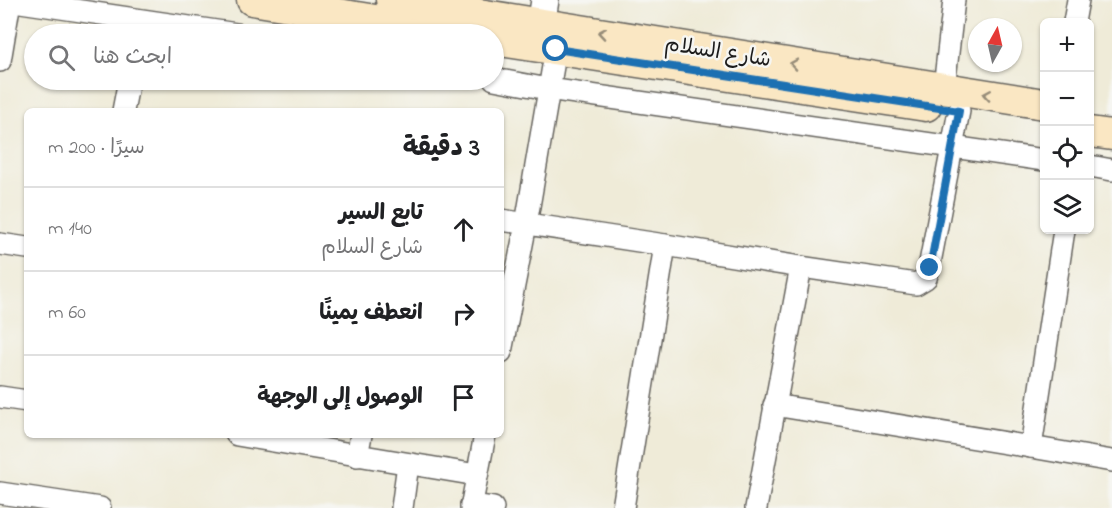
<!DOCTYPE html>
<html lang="ar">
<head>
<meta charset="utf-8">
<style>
	:root { --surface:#fff; --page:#f2f2f2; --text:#202124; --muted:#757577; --line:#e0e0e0 }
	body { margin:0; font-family:"Indie Flower","Playpen Sans Arabic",sans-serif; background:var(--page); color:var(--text); direction:rtl }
	.controls { position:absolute; right:18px; top:18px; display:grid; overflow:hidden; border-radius:9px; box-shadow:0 2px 4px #0004 }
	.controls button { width:54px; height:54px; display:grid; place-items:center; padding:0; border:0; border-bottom:2px solid var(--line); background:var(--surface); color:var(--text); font:30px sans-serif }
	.compass { position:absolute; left:968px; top:18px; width:54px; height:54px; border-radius:50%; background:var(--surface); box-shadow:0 2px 4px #0004; rotate:8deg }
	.stop { position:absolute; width:18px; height:18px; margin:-14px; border:4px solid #1f6fb2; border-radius:50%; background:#fff }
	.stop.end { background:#1f6fb2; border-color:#fff; box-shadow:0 2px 6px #0008 }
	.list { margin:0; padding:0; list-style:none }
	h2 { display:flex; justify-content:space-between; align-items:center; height:78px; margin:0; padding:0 24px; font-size:26px }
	h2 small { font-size:20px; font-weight:400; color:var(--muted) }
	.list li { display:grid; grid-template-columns:39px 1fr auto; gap:18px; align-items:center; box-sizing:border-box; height:84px; padding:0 24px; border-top:2px solid var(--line) }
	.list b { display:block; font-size:22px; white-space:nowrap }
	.list p { margin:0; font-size:20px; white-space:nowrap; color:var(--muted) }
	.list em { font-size:20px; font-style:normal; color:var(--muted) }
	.icon { flex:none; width:33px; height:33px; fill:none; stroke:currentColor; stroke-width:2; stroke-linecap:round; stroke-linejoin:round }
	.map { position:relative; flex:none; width:1112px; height:508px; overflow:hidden; direction:ltr }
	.search { position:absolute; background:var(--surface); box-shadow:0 2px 4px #0004; left:24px; top:24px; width:480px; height:66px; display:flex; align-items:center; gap:15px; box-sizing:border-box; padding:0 21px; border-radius:33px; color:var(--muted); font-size:22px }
	.panel { position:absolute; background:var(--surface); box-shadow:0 2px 4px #0004; left:24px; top:108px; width:480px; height:330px; border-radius:9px; direction:rtl }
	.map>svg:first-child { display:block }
</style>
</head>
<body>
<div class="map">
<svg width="1112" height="508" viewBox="0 0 1112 508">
	<rect width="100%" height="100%" fill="#f6f6f2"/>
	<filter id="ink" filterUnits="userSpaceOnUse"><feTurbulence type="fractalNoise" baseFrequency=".0167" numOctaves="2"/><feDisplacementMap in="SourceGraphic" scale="12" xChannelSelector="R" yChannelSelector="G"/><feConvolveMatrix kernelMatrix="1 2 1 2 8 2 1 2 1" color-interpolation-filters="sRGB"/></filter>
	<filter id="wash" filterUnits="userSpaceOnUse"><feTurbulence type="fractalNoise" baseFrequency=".008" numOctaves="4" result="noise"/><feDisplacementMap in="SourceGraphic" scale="24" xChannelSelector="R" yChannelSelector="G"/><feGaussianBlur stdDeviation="1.35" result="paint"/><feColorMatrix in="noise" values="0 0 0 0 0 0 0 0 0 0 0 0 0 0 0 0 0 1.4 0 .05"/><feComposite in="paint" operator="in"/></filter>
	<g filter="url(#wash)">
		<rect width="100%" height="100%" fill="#efebd8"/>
	</g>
	<g filter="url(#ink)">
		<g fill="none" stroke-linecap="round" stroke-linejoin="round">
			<defs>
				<g id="minor">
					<polyline points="7,0 237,34"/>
					<polyline points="1074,22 1078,0"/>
					<polyline points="0,61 10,1"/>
					<polyline points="494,79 548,89 1044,160"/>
					<polyline points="944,88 954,0"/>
					<polyline points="123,111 129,80"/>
					<polyline points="1090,166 1112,170"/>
					<polyline points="501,220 665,245 801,267 916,284 926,278 929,268 959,111"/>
					<polyline points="0,244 27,248"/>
					<polyline points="501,352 526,224 558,37"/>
					<polyline points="0,397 27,401"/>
					<polyline points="774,405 1031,447 1112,461"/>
					<polyline points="237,435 477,475"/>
					<polyline points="1031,447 1064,230"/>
					<polyline points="357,456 361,435"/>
					<polyline points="0,493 100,508"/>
					<polyline points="471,505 493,508"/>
					<polyline points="402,508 408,464"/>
					<polyline points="471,508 485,435"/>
					<polyline points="623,508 665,245"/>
					<polyline points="756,508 801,267"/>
				</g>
				<polyline id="tertiary" points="538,45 545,0"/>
				<g id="secondary">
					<polyline points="252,0 461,34"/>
					<polyline points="391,0 1044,104"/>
					<polyline points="494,40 926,106"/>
					<polyline points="1090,132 1112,135"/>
				</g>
			</defs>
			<use href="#minor" stroke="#66645e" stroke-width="24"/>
			<use href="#tertiary" stroke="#66645e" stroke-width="30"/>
			<use href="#secondary" stroke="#66645e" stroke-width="33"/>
			<use href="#minor" stroke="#fff" stroke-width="21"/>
			<use href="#tertiary" stroke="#fff" stroke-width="27"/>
			<use href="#secondary" stroke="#fae7c3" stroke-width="30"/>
		</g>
		<defs><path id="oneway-chevron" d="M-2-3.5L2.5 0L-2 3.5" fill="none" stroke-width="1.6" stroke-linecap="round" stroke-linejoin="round" transform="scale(1.5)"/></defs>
		<g stroke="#968c78">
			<use href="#oneway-chevron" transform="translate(602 33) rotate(-171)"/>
			<use href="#oneway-chevron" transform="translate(794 64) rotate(-171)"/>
			<use href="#oneway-chevron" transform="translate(987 95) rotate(-171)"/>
		</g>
	</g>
	<g fill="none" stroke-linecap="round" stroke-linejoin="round" filter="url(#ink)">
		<polyline stroke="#1f6fb2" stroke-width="8" points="556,49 959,111 930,268"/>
	</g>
	<g text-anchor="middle" stroke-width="5" stroke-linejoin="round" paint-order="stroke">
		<g font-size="21" fill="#1c1c1c" stroke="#f6f6f2">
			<text transform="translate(718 51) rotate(9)" y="7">شارع السلام</text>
		</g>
	</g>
</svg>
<div class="controls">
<button>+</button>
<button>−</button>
<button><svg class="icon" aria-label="locate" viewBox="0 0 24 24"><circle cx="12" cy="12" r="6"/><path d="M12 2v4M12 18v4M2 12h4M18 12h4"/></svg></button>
<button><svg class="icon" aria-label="layers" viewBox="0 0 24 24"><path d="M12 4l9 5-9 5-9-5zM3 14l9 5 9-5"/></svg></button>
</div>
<svg class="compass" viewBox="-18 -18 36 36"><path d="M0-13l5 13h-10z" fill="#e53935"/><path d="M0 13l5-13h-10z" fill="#757577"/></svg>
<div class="stop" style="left:556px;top:49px"></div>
<div class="stop end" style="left:930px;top:268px"></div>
<div class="search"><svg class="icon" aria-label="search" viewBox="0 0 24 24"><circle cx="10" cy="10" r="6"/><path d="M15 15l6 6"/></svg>ابحث هنا</div>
<section class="panel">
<h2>3 دقيقة<small>سيرًا · 200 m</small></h2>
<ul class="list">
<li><svg class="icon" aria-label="ahead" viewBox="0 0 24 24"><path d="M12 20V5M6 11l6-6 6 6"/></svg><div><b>تابع السير</b><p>شارع السلام</p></div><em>140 m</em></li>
<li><svg class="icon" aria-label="right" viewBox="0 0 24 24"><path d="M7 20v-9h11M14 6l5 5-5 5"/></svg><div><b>انعطف يمينًا</b></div><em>60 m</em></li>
<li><svg class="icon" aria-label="arrive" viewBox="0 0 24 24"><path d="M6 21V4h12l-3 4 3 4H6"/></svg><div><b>الوصول إلى الوجهة</b></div></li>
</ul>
</section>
</div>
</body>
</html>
